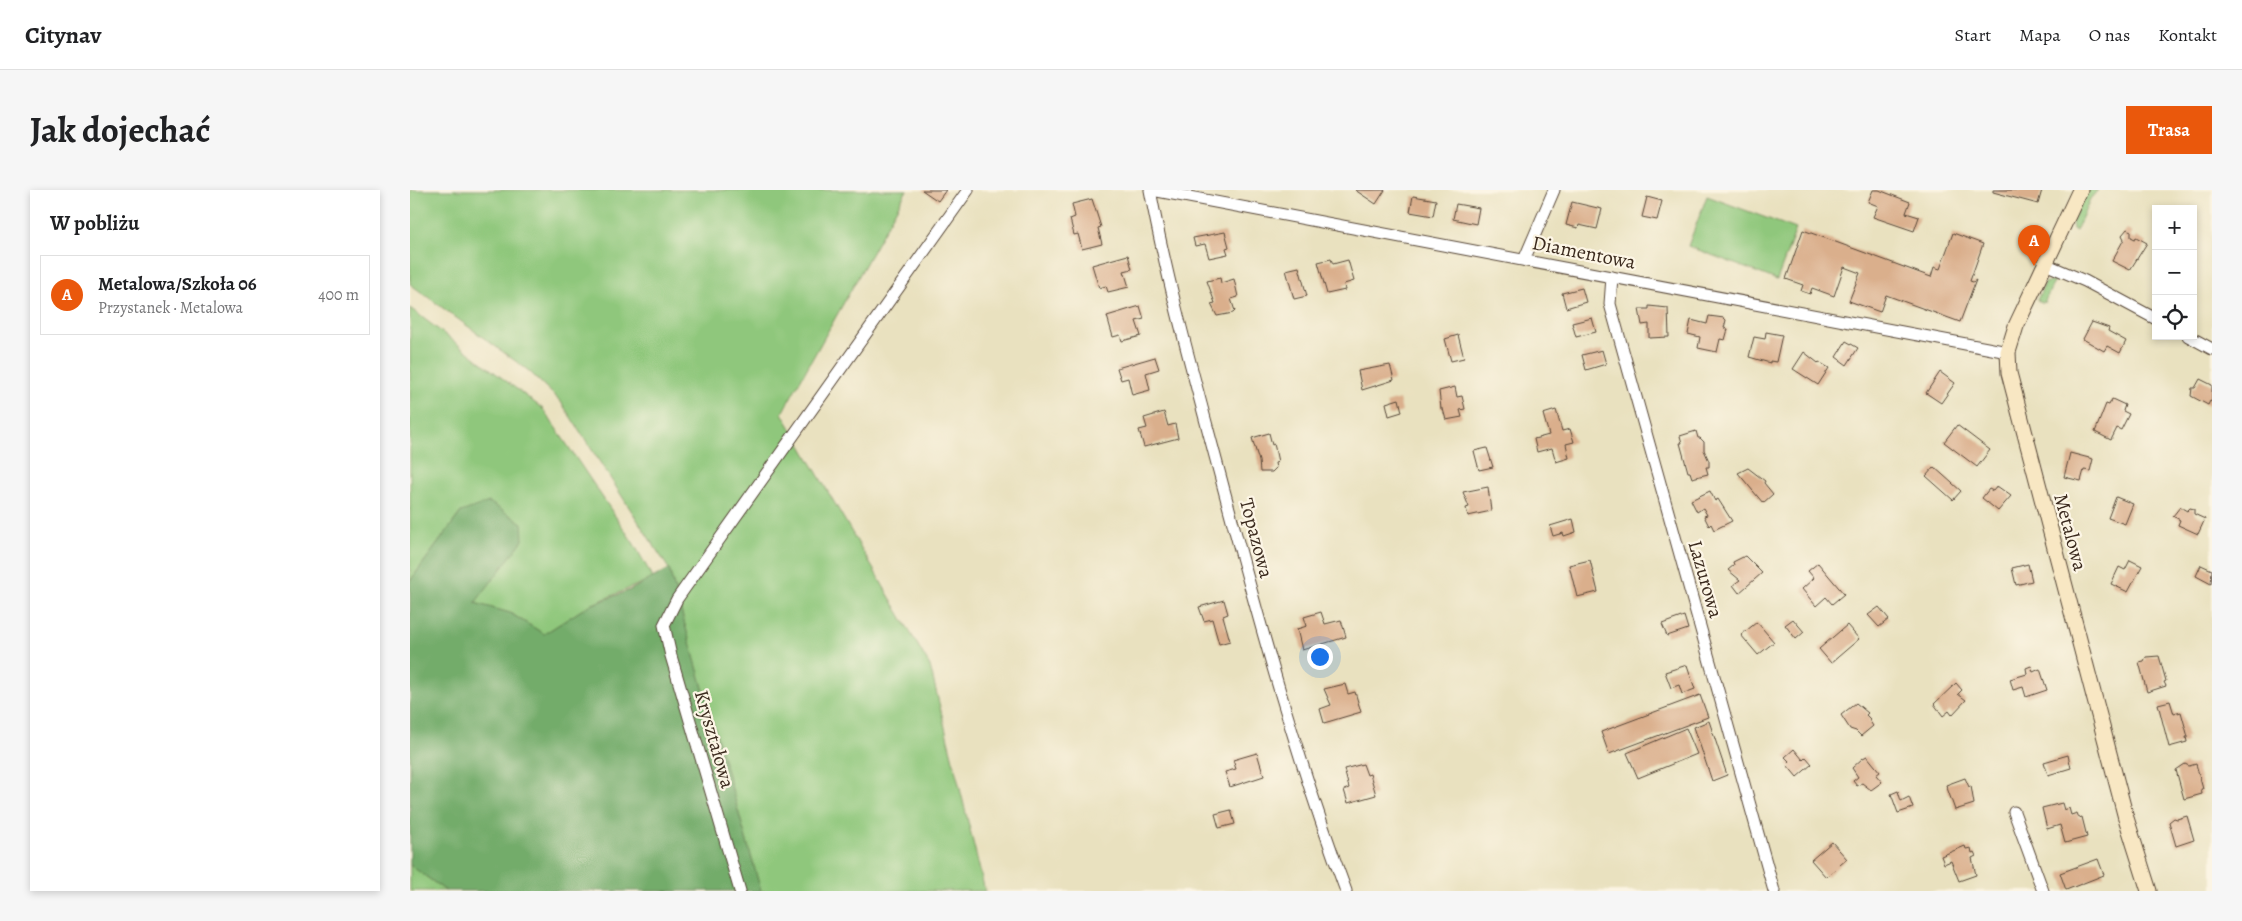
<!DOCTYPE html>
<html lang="pl">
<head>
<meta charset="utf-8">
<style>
	:root { --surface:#fff; --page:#f6f6f6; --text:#202124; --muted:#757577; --line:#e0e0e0; --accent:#ea580c }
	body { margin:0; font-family:Alegreya,serif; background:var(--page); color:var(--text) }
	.controls { position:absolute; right:15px; top:15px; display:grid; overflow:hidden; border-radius:0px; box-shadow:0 2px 8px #0003 }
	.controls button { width:45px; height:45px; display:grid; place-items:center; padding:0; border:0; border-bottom:1px solid var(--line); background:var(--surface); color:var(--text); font:25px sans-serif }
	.you { position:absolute; left:909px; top:466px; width:18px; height:18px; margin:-12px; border:4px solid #fff; border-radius:50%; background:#1a73e8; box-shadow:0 0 0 8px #1a73e833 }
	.badge { display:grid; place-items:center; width:32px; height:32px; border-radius:50%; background:var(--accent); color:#fff; font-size:16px; font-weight:700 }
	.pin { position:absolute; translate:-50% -41px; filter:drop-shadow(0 1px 2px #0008) }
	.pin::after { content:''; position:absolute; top:26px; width:18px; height:15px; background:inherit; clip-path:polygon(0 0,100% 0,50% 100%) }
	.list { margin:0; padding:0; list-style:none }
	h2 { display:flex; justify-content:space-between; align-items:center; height:65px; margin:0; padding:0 20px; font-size:21px }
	h2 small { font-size:16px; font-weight:400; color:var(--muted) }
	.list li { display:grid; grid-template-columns:32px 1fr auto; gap:15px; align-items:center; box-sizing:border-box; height:80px; margin:0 10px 10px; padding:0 10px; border:1px solid var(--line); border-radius:0px }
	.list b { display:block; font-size:19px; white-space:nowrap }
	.list p { margin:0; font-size:16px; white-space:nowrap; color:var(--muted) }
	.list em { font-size:16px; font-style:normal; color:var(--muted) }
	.icon { flex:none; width:28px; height:28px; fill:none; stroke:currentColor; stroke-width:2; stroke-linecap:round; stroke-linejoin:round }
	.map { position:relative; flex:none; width:1802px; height:701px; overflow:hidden; border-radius:0px }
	header { display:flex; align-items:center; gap:30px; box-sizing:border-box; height:70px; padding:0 25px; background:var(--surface); border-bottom:1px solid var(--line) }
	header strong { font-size:24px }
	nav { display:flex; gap:28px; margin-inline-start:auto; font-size:18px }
	.intro { display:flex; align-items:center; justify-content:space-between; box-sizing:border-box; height:120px; padding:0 30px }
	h1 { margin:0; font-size:35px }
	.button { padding:12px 22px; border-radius:0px; background:var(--accent); color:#fff; font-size:18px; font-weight:700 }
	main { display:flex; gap:30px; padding:0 30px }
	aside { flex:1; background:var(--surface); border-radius:0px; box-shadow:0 2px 8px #0003 }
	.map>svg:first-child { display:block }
</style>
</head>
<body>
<header>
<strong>Citynav</strong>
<nav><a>Start</a><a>Mapa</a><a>O nas</a><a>Kontakt</a></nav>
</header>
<div class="intro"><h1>Jak dojechać</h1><a class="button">Trasa</a></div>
<main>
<aside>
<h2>W pobliżu<small></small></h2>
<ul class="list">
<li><span class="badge">A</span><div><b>Metalowa/Szkoła 06</b><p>Przystanek · Metalowa</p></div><em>400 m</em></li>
</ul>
</aside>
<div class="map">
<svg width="1802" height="701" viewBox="0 0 1802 701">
	<rect width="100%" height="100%" fill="#fcf5e5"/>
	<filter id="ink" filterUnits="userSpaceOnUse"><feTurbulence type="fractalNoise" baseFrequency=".02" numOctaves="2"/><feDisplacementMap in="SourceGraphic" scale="10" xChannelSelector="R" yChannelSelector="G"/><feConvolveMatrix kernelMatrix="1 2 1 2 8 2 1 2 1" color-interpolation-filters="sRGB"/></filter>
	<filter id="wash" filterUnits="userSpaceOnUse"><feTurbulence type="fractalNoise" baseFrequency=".0096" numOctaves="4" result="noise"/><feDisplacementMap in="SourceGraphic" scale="20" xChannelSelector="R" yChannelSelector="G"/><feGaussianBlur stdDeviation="1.12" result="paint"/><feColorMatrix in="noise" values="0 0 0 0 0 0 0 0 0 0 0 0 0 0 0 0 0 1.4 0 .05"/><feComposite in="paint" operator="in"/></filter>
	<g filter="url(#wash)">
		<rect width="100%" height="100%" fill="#e9e1bf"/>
		<g fill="#8fc77b" stroke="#65784c">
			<polygon points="0,0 497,0 372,223 520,476 575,701 351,701 259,379 151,212 119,181 0,94"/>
			<polygon points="1676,0 1688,0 1680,9 1666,41 1663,39 1662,32"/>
			<polygon points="1297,6 1386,39 1367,90 1278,56"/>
			<polygon points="1645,90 1634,113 1627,110 1635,93"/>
			<polygon points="0,118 133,219 224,354 243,388 178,416 134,444 100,423 64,413 113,350 51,322 0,391"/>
			<polygon points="0,675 36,701 0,701"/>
		</g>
		<polygon fill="#73ac6b" stroke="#576b44" points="79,312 112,333 113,350 65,413 100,423 134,444 178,416 220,400 259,379 351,701 36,701 0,675 0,391 51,322"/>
		<g id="blocks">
			<g fill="#daaf8c">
				<polygon points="512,0 536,0 528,11"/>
				<polygon points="945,0 975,0 966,14"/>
				<polygon points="1463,0 1469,0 1500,12 1496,23 1509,27 1504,41 1463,27 1468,16 1458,12"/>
				<polygon points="1583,0 1632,0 1628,14 1583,2"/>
				<polygon points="1003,6 1026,10 1023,26 1000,22"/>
				<polygon points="1237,7 1252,11 1247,30 1232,27"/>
				<polygon points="682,9 691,37 688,38 692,54 672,59 668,44 664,45 660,29 665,27 662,14"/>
				<polygon points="1162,12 1192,19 1187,39 1169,35 1168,38 1156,35"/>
				<polygon points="1046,14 1069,18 1066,34 1043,29"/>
				<polygon points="1717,39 1721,41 1721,47 1725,49 1726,47 1737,53 1720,80 1702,71 1714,49 1712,45"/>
				<polygon points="1393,40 1521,87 1524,77 1530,79 1543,43 1573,54 1560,91 1563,92 1566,90 1550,132 1476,105 1470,122 1439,111 1450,83 1434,77 1424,106 1402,98 1400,104 1391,101 1393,95 1376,89"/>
				<polygon points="815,42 819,57 816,58 818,64 799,68 795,54 785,56 783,48"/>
				<polygon points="718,65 722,79 714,81 719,97 698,102 696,96 689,98 682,75"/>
				<polygon points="921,69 923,74 938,70 944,91 934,94 935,100 917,104 908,72"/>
				<polygon points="889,77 897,106 884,109 876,80"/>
				<polygon points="810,88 811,93 824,89 828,107 821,109 825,121 823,123 807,126 801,114 805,113 797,91"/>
				<polygon points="1172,98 1176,112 1156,118 1152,103"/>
				<polygon points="730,116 734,129 726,131 731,146 712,151 710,145 703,147 697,126"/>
				<polygon points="1239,116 1258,118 1259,147 1239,148 1239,134 1232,135 1229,119 1239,119"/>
				<polygon points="1299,126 1314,128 1316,130 1314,138 1318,139 1315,150 1310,149 1307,162 1288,158 1290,147 1278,144 1281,130 1297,134"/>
				<polygon points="1182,128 1186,142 1166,147 1162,133"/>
				<polygon points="1682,132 1699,138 1698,141 1716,151 1710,163 1697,156 1694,161 1673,149"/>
				<polygon points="1356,142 1372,145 1366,172 1360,171 1360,173 1339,167 1344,147 1355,149"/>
				<polygon points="1048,145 1054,168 1041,171 1035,149"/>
				<polygon points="1436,151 1448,158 1437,175 1426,167"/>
				<polygon points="1192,160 1196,174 1176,180 1172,165"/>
				<polygon points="1394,162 1408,173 1409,172 1419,178 1408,195 1383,179"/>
				<polygon points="745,167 749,179 736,183 740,200 722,205 718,188 711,190 707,178"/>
				<polygon points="980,175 984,190 952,200 948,181"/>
				<polygon points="1530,182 1545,193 1531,213 1516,203"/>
				<polygon points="1790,189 1802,195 1802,212 1800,211 1798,215 1781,206 1782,198 1785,198"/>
				<polygon points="1045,197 1047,207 1052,206 1055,219 1050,220 1052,227 1036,230 1033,219 1031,219 1029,201"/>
				<polygon points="989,209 992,222 979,226 976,213"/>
				<polygon points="1702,209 1715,215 1713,221 1719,224 1711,240 1707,238 1701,250 1685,242 1696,214 1699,215"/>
				<polygon points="1146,220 1152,241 1160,239 1164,252 1156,254 1159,268 1146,272 1142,258 1127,262 1124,249 1139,245 1133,224"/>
				<polygon points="754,222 758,236 765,234 768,248 734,257 729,240 737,238 734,228"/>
				<polygon points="1547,235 1580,260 1567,277 1534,252"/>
				<polygon points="1286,241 1288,248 1290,248 1294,252 1294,260 1299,271 1299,277 1296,277 1298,284 1282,288 1280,282 1278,282 1270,253 1272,253 1270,246"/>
				<polygon points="859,243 862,255 864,254 865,258 868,272 865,273 866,278 862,282 850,282 849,271 842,248"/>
				<polygon points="1077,258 1083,277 1069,280 1064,261"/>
				<polygon points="1660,263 1683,269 1680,281 1674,280 1671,291 1654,287"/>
				<polygon points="1524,277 1551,301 1543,310 1516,286"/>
				<polygon points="1338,278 1355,291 1354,293 1363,304 1353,313 1328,283"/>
				<polygon points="1587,296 1601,306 1588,321 1572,308 1579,299 1583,301"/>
				<polygon points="1078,297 1081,321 1058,326 1056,318 1059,317 1053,302"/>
				<polygon points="1300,301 1305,311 1308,309 1322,331 1304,340 1301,334 1299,336 1294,326 1297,325 1293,318 1287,322 1281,310"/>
				<polygon points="1706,307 1723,314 1715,334 1698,328"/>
				<polygon points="1770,317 1777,321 1780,318 1784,319 1784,324 1795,329 1788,344 1768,335 1770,330 1763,326"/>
				<polygon points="1163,329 1166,342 1154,346 1153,343 1143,346 1140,336"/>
				<polygon points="1335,366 1352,383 1329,403 1323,395 1330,390 1318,380 1324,375 1323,372"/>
				<polygon points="1180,370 1188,402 1167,407 1159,375"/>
				<polygon points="1720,370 1732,376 1718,402 1701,394 1709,377 1715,380"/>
				<polygon points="1408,373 1434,404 1422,414 1416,407 1406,416 1392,399 1404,388 1398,381"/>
				<polygon points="1618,374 1622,391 1606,395 1602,378"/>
				<polygon points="1791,375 1802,380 1801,394 1786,386"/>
				<polygon points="814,410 818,424 813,426 820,451 809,454 802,429 794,431 789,417"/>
				<polygon points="1469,417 1479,429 1469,437 1458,425"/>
				<polygon points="911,422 915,434 931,430 936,447 892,460 887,439 897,436 894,427"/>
				<polygon points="1274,426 1278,439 1257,446 1252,434"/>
				<polygon points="1383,429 1394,442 1386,449 1375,435"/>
				<polygon points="1347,432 1364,452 1348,465 1331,445"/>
				<polygon points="1437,435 1449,449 1421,473 1409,459"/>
				<polygon points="1749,466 1756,491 1754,492 1756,496 1737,502 1729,472 1734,471 1736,467"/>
				<polygon points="1277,475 1285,499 1272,504 1269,495 1261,498 1255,482"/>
				<polygon points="1621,476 1623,482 1630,479 1637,500 1616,507 1613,497 1603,500 1600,489 1617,484 1616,478"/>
				<polygon points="1546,493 1552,500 1548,504 1556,510 1542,525 1539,521 1533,526 1524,514"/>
				<polygon points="935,494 938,504 945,502 951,522 914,533 910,519 921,515 914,499"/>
				<polygon points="1290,505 1298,527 1199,564 1191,542"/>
				<polygon points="1760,511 1764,524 1771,522 1778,547 1776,547 1777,552 1759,557 1748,514"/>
				<polygon points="1446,513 1458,523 1456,525 1460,529 1459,530 1463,536 1451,546 1446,541 1440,539 1431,525"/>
				<polygon points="1299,531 1317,585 1302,591 1284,537"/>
				<polygon points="1276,538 1287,564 1228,588 1217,563"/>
				<polygon points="1384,559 1393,570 1396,567 1402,574 1387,587 1377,575 1380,572 1375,567"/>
				<polygon points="847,563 854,586 820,597 815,582 826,579 823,570"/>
				<polygon points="1658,565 1661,578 1638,585 1634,572"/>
				<polygon points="1457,566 1470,582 1466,585 1472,592 1461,600 1452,593 1447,596 1443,591 1448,587 1442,578 1453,568"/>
				<polygon points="953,574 957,585 960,584 966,605 938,613 934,600 939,598 934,579"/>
				<polygon points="1775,574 1779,576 1786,574 1793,599 1791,599 1792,604 1774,609 1766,580"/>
				<polygon points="1555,588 1559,597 1561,596 1564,614 1545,620 1536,595"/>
				<polygon points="1488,601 1491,611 1499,607 1503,618 1488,623 1481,604"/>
				<polygon points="1652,613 1654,620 1659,618 1661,625 1667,623 1669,628 1672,627 1677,647 1655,653 1650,635 1637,639 1632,618"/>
				<polygon points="821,620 825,634 809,638 805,624"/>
				<polygon points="1777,626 1784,650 1766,656 1759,632 1764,628 1767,629"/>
				<polygon points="1422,652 1437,669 1416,687 1401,670"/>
				<polygon points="1555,656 1556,659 1561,658 1562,663 1564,662 1566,666 1562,668 1566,685 1549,691 1541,671 1534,674 1531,666"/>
				<polygon points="1688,669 1694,685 1656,700 1650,683"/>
			</g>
		</g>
	</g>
	<g filter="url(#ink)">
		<use href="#blocks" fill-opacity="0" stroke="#554536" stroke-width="1"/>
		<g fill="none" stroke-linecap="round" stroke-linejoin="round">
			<defs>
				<g id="street">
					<path d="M740 0C759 101 788 201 814 300 850 435 887 570 936 701"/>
					<polyline points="742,0 1598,162"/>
					<polyline points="1114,70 1144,0"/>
					<polyline points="1635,74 1675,91 1746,129"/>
					<polyline points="1202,87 1200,114 1364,701"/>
					<polyline points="1778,146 1802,159"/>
					<polyline points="1604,622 1633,701"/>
					<polyline points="330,701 261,466 254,435 267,409 558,0"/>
				</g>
				<polyline id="secondary" points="1670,0 1606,136 1598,162 1599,183 1716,628 1739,701"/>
			</defs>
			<use href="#street" stroke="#554536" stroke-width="13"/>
			<use href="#secondary" stroke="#554536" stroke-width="17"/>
			<use href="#street" stroke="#fff" stroke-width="11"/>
			<use href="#secondary" stroke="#f8e7c3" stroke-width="15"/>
		</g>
	</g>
	<g text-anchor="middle" stroke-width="4.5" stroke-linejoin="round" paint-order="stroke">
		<g font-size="20" fill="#3b2a1e" stroke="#fcf5e5">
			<text transform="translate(1174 62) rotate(11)" y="7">Diamentowa</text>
			<text transform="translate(1661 342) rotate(75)" y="7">Metalowa</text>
			<text transform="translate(847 348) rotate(75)" y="7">Topazowa</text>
			<text transform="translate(1296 389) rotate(74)" y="7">Lazurowa</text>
			<text transform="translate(305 549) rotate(74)" y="7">Kryształowa</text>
		</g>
	</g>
</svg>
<div class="controls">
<button>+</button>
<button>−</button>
<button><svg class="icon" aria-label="locate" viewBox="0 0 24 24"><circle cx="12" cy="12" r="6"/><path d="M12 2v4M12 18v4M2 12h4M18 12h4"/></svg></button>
</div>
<div class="you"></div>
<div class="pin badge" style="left:1624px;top:76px">A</div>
</div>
</main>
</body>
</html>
